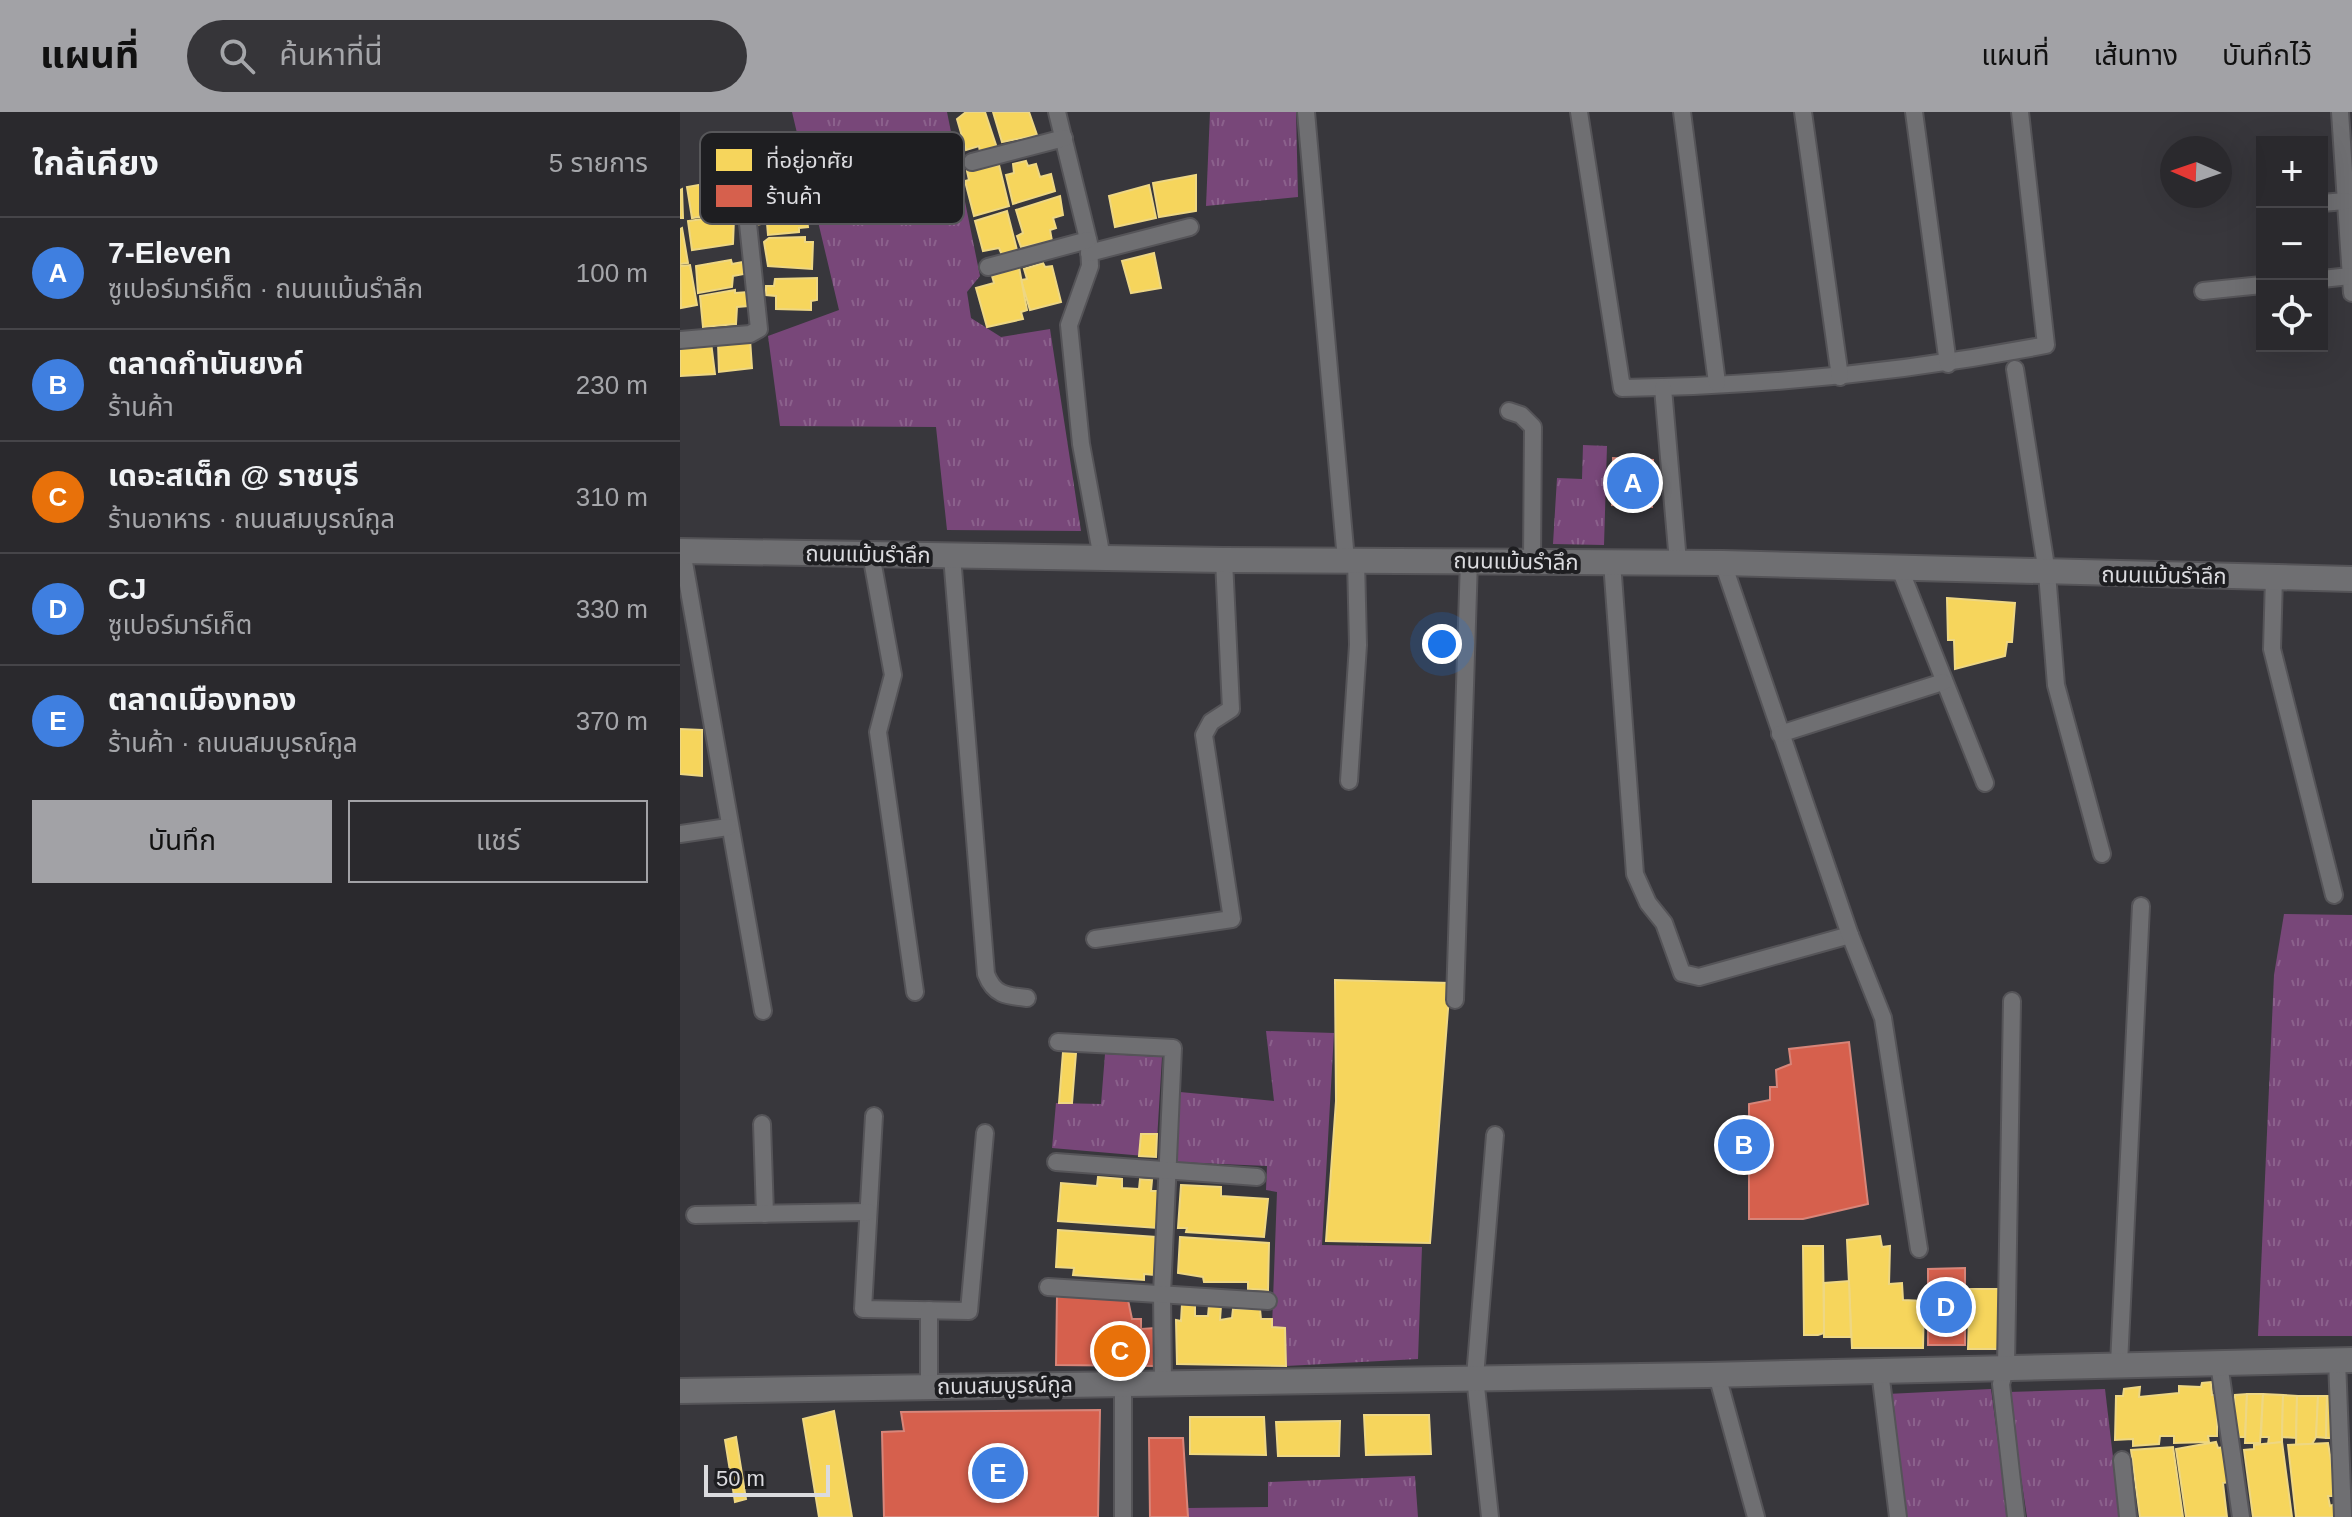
<!DOCTYPE html>
<html lang="th">
<head>
<meta charset="utf-8">
<style>
	:root { --surface:#2a292d; --page:#363539; --text:#f1f3f6; --muted:#a5a6aa; --line:#464549; --accent:#a2a2a6 }
	body { margin:0; font-family:Helvetica,"Noto Sans Thai",sans-serif; background:var(--page); color:var(--text) }
	.controls { position:absolute; right:24px; top:24px; display:grid; overflow:hidden; border-radius:0px; box-shadow:0 8px 32px #0002 }
	.controls button { width:72px; height:72px; display:grid; place-items:center; padding:0; border:0; border-bottom:2px solid var(--line); background:var(--surface); color:var(--text); font:40px sans-serif }
	.compass { position:absolute; left:1480px; top:24px; width:72px; height:72px; border-radius:50%; background:var(--surface); box-shadow:0 8px 32px #0002; rotate:272deg }
	.scale { position:absolute; left:24px; bottom:20px; width:126px; box-sizing:border-box; padding-left:8px; border:4px solid #dbdbdf; border-top:0; font-size:22px; line-height:28px; white-space:nowrap; color:#dbdbdf; -webkit-text-stroke:6px #1e1e21; paint-order:stroke }
	.you { position:absolute; left:762px; top:532px; width:28px; height:28px; margin:-20px; border:6px solid #fff; border-radius:50%; background:#1a73e8; box-shadow:0 0 0 12px #1a73e833 }
	.badge { display:grid; place-items:center; width:52px; height:52px; border-radius:50%; background:var(--accent); color:#fff; font-size:26px; font-weight:700 }
	.pin { position:absolute; translate:-50% -50%; border:4px solid #fff; box-shadow:0 2px 8px #0006 }
	.list { margin:0; padding:0; list-style:none }
	h2 { display:flex; justify-content:space-between; align-items:center; height:104px; margin:0; padding:0 32px; font-size:34px }
	h2 small { font-size:26px; font-weight:400; color:var(--muted) }
	.list li { display:grid; grid-template-columns:52px 1fr auto; gap:24px; align-items:center; box-sizing:border-box; height:112px; padding:0 32px; border-top:2px solid var(--line) }
	.list b { display:block; font-size:30px; white-space:nowrap }
	.list p { margin:0; font-size:26px; white-space:nowrap; color:var(--muted) }
	.list em { font-size:26px; font-style:normal; color:var(--muted) }
	.actions { display:flex; gap:16px; padding:24px 32px }
	.actions a { flex:1; padding:18px 0; border:2px solid var(--accent); border-radius:0px; text-align:center; font-size:28px; color:var(--accent) }
	.actions .main { background:var(--accent); color:#111 }
	.icon { flex:none; width:44px; height:44px; fill:none; stroke:currentColor; stroke-width:2; stroke-linecap:round; stroke-linejoin:round }
	.map { position:relative; flex:none; width:1672px; height:1405px; overflow:hidden }
	header { display:flex; align-items:center; gap:48px; box-sizing:border-box; height:112px; padding:0 40px; background:var(--accent); color:#111 }
	header strong { font-size:38px }
	nav { display:flex; gap:44px; margin-inline-start:auto; font-size:28px }
	.search { width:560px; height:72px; background:var(--page); display:flex; align-items:center; gap:20px; box-sizing:border-box; padding:0 28px; border-radius:44px; color:var(--muted); font-size:30px }
	main { display:flex }
	aside { flex:1; background:var(--surface) }
	.map>svg:first-child { display:block }
</style>
</head>
<body>
<header>
<strong>แผนที่</strong>
<div class="search"><svg class="icon" aria-label="search" viewBox="0 0 24 24"><circle cx="10" cy="10" r="6"/><path d="M15 15l6 6"/></svg>ค้นหาที่นี่</div>
<nav><a>แผนที่</a><a>เส้นทาง</a><a>บันทึกไว้</a></nav>
</header>
<main>
<aside>
<h2>ใกล้เคียง<small>5 รายการ</small></h2>
<ul class="list">
<li><span class="badge" style="background:#3f7fe0">A</span><div><b>7-Eleven</b><p>ซูเปอร์มาร์เก็ต · ถนนแม้นรำลึก</p></div><em>100 m</em></li>
<li><span class="badge" style="background:#3f7fe0">B</span><div><b>ตลาดกำนันยงค์</b><p>ร้านค้า</p></div><em>230 m</em></li>
<li><span class="badge" style="background:#e8710a">C</span><div><b>เดอะสเต็ก @ ราชบุรี</b><p>ร้านอาหาร · ถนนสมบูรณ์กูล</p></div><em>310 m</em></li>
<li><span class="badge" style="background:#3f7fe0">D</span><div><b>CJ</b><p>ซูเปอร์มาร์เก็ต</p></div><em>330 m</em></li>
<li><span class="badge" style="background:#3f7fe0">E</span><div><b>ตลาดเมืองทอง</b><p>ร้านค้า · ถนนสมบูรณ์กูล</p></div><em>370 m</em></li>
</ul>
<div class="actions"><a class="main">บันทึก</a><a>แชร์</a></div>
</aside>
<div class="map">
<svg width="1672" height="1405" viewBox="0 0 1672 1405">
	<defs>
		<pattern id="grass-tufts" width="24" height="20" patternUnits="userSpaceOnUse" patternTransform="scale(2)"><rect width="24" height="20" fill="#784779"/><path d="M3 7l-1-3M5 7V3M7 7l1-3M15 17l-1-3M17 17v-4M19 17l1-3" fill="none" stroke="#8b618c"/></pattern>
	</defs>
	<rect width="100%" height="100%" fill="#38373c"/>
	<g fill="url(#grass-tufts)">
		<polygon points="112,0 267,0 300,164 287,180 291,206 321,225 370,217 401,419 267,418 256,315 100,314 88,224 159,198"/>
		<polygon points="530,0 616,0 618,85 526,94"/>
		<polygon points="903,333 927,334 924,433 873,432 877,366 902,367"/>
		<polygon points="1604,802 1672,803 1672,1224 1578,1224 1594,863"/>
		<polygon points="586,919 654,921 642,1133 742,1135 738,1247 606,1254 605,1216 592,1215 597,1080 586,1078 587,1054 496,1050 500,980 594,989"/>
		<polygon points="425,942 482,945 476,1045 372,1036 376,991 421,992"/>
		<polygon points="1311,1277 1328,1405 1226,1405 1207,1282"/>
		<polygon points="1425,1277 1440,1405 1347,1405 1328,1280"/>
		<polygon points="735,1364 738,1405 508,1405 508,1396 588,1395 588,1370"/>
	</g>
	<g fill="#f6d55c" stroke="#eed783" stroke-width="2">
		<polygon points="305,0 317,36 300,40 299,34 286,38 277,7 286,0"/>
		<polygon points="313,0 349,0 357,23 322,30"/>
		<polygon points="346,49 348,54 356,52 360,65 371,62 375,79 333,92 326,63 334,61 333,52"/>
		<polygon points="319,53 329,94 294,104 285,69 289,68 287,59"/>
		<polygon points="516,63 516,99 479,105 473,71"/>
		<polygon points="42,69 44,81 52,79 54,94 45,96 46,101 12,106 7,75"/>
		<polygon points="469,73 476,106 435,115 429,84"/>
		<polygon points="2,77 3,106 0,106 0,78"/>
		<polygon points="380,84 383,103 373,106 376,116 370,118 372,129 341,135 337,124 343,121 336,98"/>
		<polygon points="124,87 128,115 119,116 119,120 88,123 87,111 75,113 75,98"/>
		<polygon points="327,99 337,138 322,143 319,136 303,139 295,109"/>
		<polygon points="44,104 44,108 54,106 53,132 12,138 8,109"/>
		<polygon points="2,116 8,151 0,152 0,117"/>
		<polygon points="125,125 125,130 133,130 132,157 88,154 84,130 89,126"/>
		<polygon points="474,141 481,176 451,181 442,149"/>
		<polygon points="51,148 52,152 63,150 64,162 53,164 52,175 18,181 16,154"/>
		<polygon points="363,151 365,155 372,154 381,190 350,198 341,168 347,167 344,157"/>
		<polygon points="10,153 17,193 1,196 0,154"/>
		<polygon points="339,155 347,198 341,200 343,207 307,215 296,176 314,171 312,164"/>
		<polygon points="137,166 137,188 131,189 131,198 96,197 96,184 86,183 86,174 94,174 95,167"/>
		<polygon points="55,178 55,181 68,180 68,194 57,195 56,212 23,215 20,184"/>
		<polygon points="70,227 72,256 39,260 38,231"/>
		<polygon points="31,230 35,262 0,264 0,234"/>
		<polygon points="1267,486 1335,491 1332,530 1327,530 1325,544 1275,557 1274,528 1268,528"/>
		<polygon points="0,617 22,618 22,664 0,662"/>
		<polygon points="655,868 770,871 750,1131 646,1129 656,989"/>
		<polygon points="383,940 396,941 392,991 379,991"/>
		<polygon points="461,1022 477,1022 476,1045 459,1044"/>
		<polygon points="418,1065 442,1067 442,1076 459,1077 460,1067 472,1068 471,1079 480,1079 478,1116 378,1109 381,1071 417,1074"/>
		<polygon points="501,1073 541,1075 541,1084 588,1087 584,1125 506,1120 507,1116 498,1116"/>
		<polygon points="378,1118 476,1125 474,1163 464,1162 464,1168 393,1163 394,1156 376,1155"/>
		<polygon points="1200,1124 1202,1135 1210,1134 1209,1172 1222,1171 1223,1188 1244,1189 1243,1236 1172,1236 1167,1128"/>
		<polygon points="500,1125 589,1131 588,1178 568,1177 568,1170 524,1170 523,1165 498,1161"/>
		<polygon points="1123,1134 1143,1134 1144,1221 1138,1223 1124,1223"/>
		<polygon points="1169,1169 1171,1225 1144,1225 1144,1171"/>
		<polygon points="1290,1177 1319,1177 1321,1226 1318,1226 1318,1237 1288,1237"/>
		<polygon points="502,1192 515,1193 515,1204 528,1204 529,1193 541,1194 540,1208 552,1206 553,1197 580,1197 581,1207 592,1207 592,1215 605,1216 606,1254 497,1252 496,1208 501,1209"/>
		<polygon points="1531,1270 1532,1283 1537,1283 1537,1324 1528,1324 1529,1330 1494,1331 1494,1324 1480,1324 1479,1332 1453,1334 1453,1327 1435,1328 1436,1284 1443,1284 1444,1277 1460,1275 1459,1285 1499,1281 1499,1274 1521,1275 1522,1271"/>
		<polygon points="1567,1282 1565,1325 1553,1325 1555,1283"/>
		<polygon points="1567,1282 1583,1282 1580,1331 1565,1331"/>
		<polygon points="1583,1282 1603,1283 1602,1330 1588,1332 1589,1325 1581,1325"/>
		<polygon points="1603,1283 1617,1284 1616,1326 1602,1325"/>
		<polygon points="1617,1284 1638,1284 1636,1325 1632,1332 1616,1333"/>
		<polygon points="1638,1284 1647,1284 1646,1326 1636,1325"/>
		<polygon points="1647,1284 1657,1284 1656,1326 1646,1326"/>
		<polygon points="154,1299 172,1405 139,1405 123,1307"/>
		<polygon points="684,1303 749,1303 751,1342 686,1343"/>
		<polygon points="510,1305 584,1305 586,1343 510,1342"/>
		<polygon points="660,1309 659,1344 598,1344 596,1310"/>
		<polygon points="56,1325 66,1387 55,1390 45,1328"/>
		<polygon points="1536,1330 1538,1336 1544,1335 1549,1370 1543,1371 1547,1405 1506,1405 1496,1337"/>
		<polygon points="1602,1330 1612,1405 1573,1405 1564,1338 1574,1337 1574,1333"/>
		<polygon points="1648,1331 1657,1384 1648,1384 1650,1394 1655,1392 1656,1405 1616,1405 1608,1333"/>
		<polygon points="1493,1335 1503,1405 1460,1405 1451,1338"/>
	</g>
	<g fill="#d6604d" stroke="#d88579" stroke-width="2">
		<polygon points="933,346 973,348 972,395 932,393"/>
		<polygon points="1169,930 1188,1092 1123,1107 1069,1107 1069,992 1090,988 1090,975 1097,975 1096,958 1111,952 1109,937"/>
		<polygon points="1285,1156 1285,1233 1248,1233 1248,1157"/>
		<polygon points="377,1184 448,1188 452,1207 461,1207 461,1217 475,1216 475,1254 376,1253"/>
		<polygon points="420,1298 418,1405 204,1405 202,1320 224,1319 221,1300"/>
		<polygon points="469,1326 503,1326 508,1405 470,1405"/>
	</g>
	<g fill="none" stroke-linecap="round" stroke-linejoin="round">
		<defs>
			<g id="street">
				<polyline points="377,0 409,131 410,154 389,213 401,332 422,446"/>
				<polyline points="626,0 666,448"/>
				<path d="M899 0 942 276C1085 274 1226 260 1366 233L1340 0"/>
				<polyline points="1002,0 1037,271"/>
				<polyline points="1123,0 1160,265"/>
				<polyline points="1234,0 1268,252"/>
				<polyline points="1660,0 1672,181"/>
				<polyline points="292,50 384,26"/>
				<polyline points="1642,91 1665,89"/>
				<polyline points="409,141 510,115"/>
				<polyline points="308,155 408,128"/>
				<polyline points="1642,167 1670,164"/>
				<polyline points="1523,179 1582,173"/>
				<polyline points="0,228 70,222 79,217 65,83"/>
				<polyline points="1335,257 1367,461 1376,573 1422,742"/>
				<polyline points="983,276 998,450"/>
				<polyline points="829,299 841,303 853,315 852,449"/>
				<polyline points="2,439 83,899"/>
				<polyline points="191,442 213,563 198,620 235,880"/>
				<path d="M272 444 306 862C314 883 326 884 347 886"/>
				<polyline points="932,450 955,762 968,791 984,811 1002,861 1019,865 1170,823"/>
				<polyline points="1043,451 1170,823 1203,906 1239,1137"/>
				<polyline points="1220,457 1305,671"/>
				<polyline points="1594,465 1592,537 1654,783"/>
				<polyline points="1100,622 1263,570"/>
				<polyline points="669,669 678,533 676,448"/>
				<polyline points="0,722 48,715"/>
				<polyline points="415,827 552,807 524,623 531,610 551,597 544,448"/>
				<polyline points="775,888 789,448"/>
				<polyline points="1332,889 1326,1254 1321,1272 1336,1405"/>
				<polyline points="378,930 493,936 482,1182 483,1271"/>
				<polyline points="194,1004 183,1197 289,1199 305,1021"/>
				<polyline points="82,1012 85,1102"/>
				<polyline points="376,1050 577,1065"/>
				<polyline points="15,1103 188,1100"/>
				<polyline points="368,1175 588,1189"/>
				<polyline points="249,1198 249,1274"/>
				<polyline points="1657,1248 1663,1405"/>
				<polyline points="1539,1251 1561,1405"/>
				<polyline points="1439,1252 1461,794"/>
				<polyline points="1200,1259 1218,1405"/>
				<polyline points="1037,1263 1076,1405"/>
				<polyline points="1442,1348 1448,1405"/>
				<polyline points="443,1405 443,1272"/>
				<polyline points="810,1405 795,1265 815,1023"/>
			</g>
			<g id="secondary">
				<polyline points="0,439 544,448 1043,451 1672,467"/>
				<polyline points="0,1279 1028,1263 1672,1248"/>
			</g>
		</defs>
		<use href="#street" stroke="#555458" stroke-width="20"/>
		<use href="#secondary" stroke="#555458" stroke-width="28"/>
		<use href="#street" stroke="#6f6f72" stroke-width="16"/>
		<use href="#secondary" stroke="#6f6f72" stroke-width="24"/>
	</g>
	<g text-anchor="middle" stroke-width="8" stroke-linejoin="round" paint-order="stroke">
		<g font-size="22" fill="#dbdbdf" stroke="#1e1e21">
			<text transform="translate(188 442) rotate(1)" y="8">ถนนแม้นรำลึก</text>
			<text transform="translate(836 449) rotate(1)" y="8">ถนนแม้นรำลึก</text>
			<text transform="translate(1484 463) rotate(1)" y="8">ถนนแม้นรำลึก</text>
			<text transform="translate(325 1273) rotate(-1)" y="8">ถนนสมบูรณ์กูล</text>
		</g>
	</g>
	<rect x="20" y="20" width="264" height="92" rx="12" fill="#1e1e21" stroke="#57575a" stroke-width="2"/>
	<rect x="36" y="37" width="36" height="22" fill="#f6d55c"/>
	<rect x="36" y="73" width="36" height="22" fill="#d6604d"/>
	<g font-size="22" fill="#dbdbdf">
		<text x="86" y="56">ที่อยู่อาศัย</text>
		<text x="86" y="92">ร้านค้า</text>
	</g>
</svg>
<div class="controls">
<button>+</button>
<button>−</button>
<button><svg class="icon" aria-label="locate" viewBox="0 0 24 24"><circle cx="12" cy="12" r="6"/><path d="M12 2v4M12 18v4M2 12h4M18 12h4"/></svg></button>
</div>
<svg class="compass" viewBox="-18 -18 36 36"><path d="M0-13l5 13h-10z" fill="#e53935"/><path d="M0 13l5-13h-10z" fill="#a5a6aa"/></svg>
<div class="scale">50 m</div>
<div class="you"></div>
<div class="pin badge" style="left:953px;top:371px;background:#3f7fe0">A</div>
<div class="pin badge" style="left:1064px;top:1033px;background:#3f7fe0">B</div>
<div class="pin badge" style="left:440px;top:1239px;background:#e8710a">C</div>
<div class="pin badge" style="left:1266px;top:1195px;background:#3f7fe0">D</div>
<div class="pin badge" style="left:318px;top:1361px;background:#3f7fe0">E</div>
</div>
</main>
</body>
</html>
